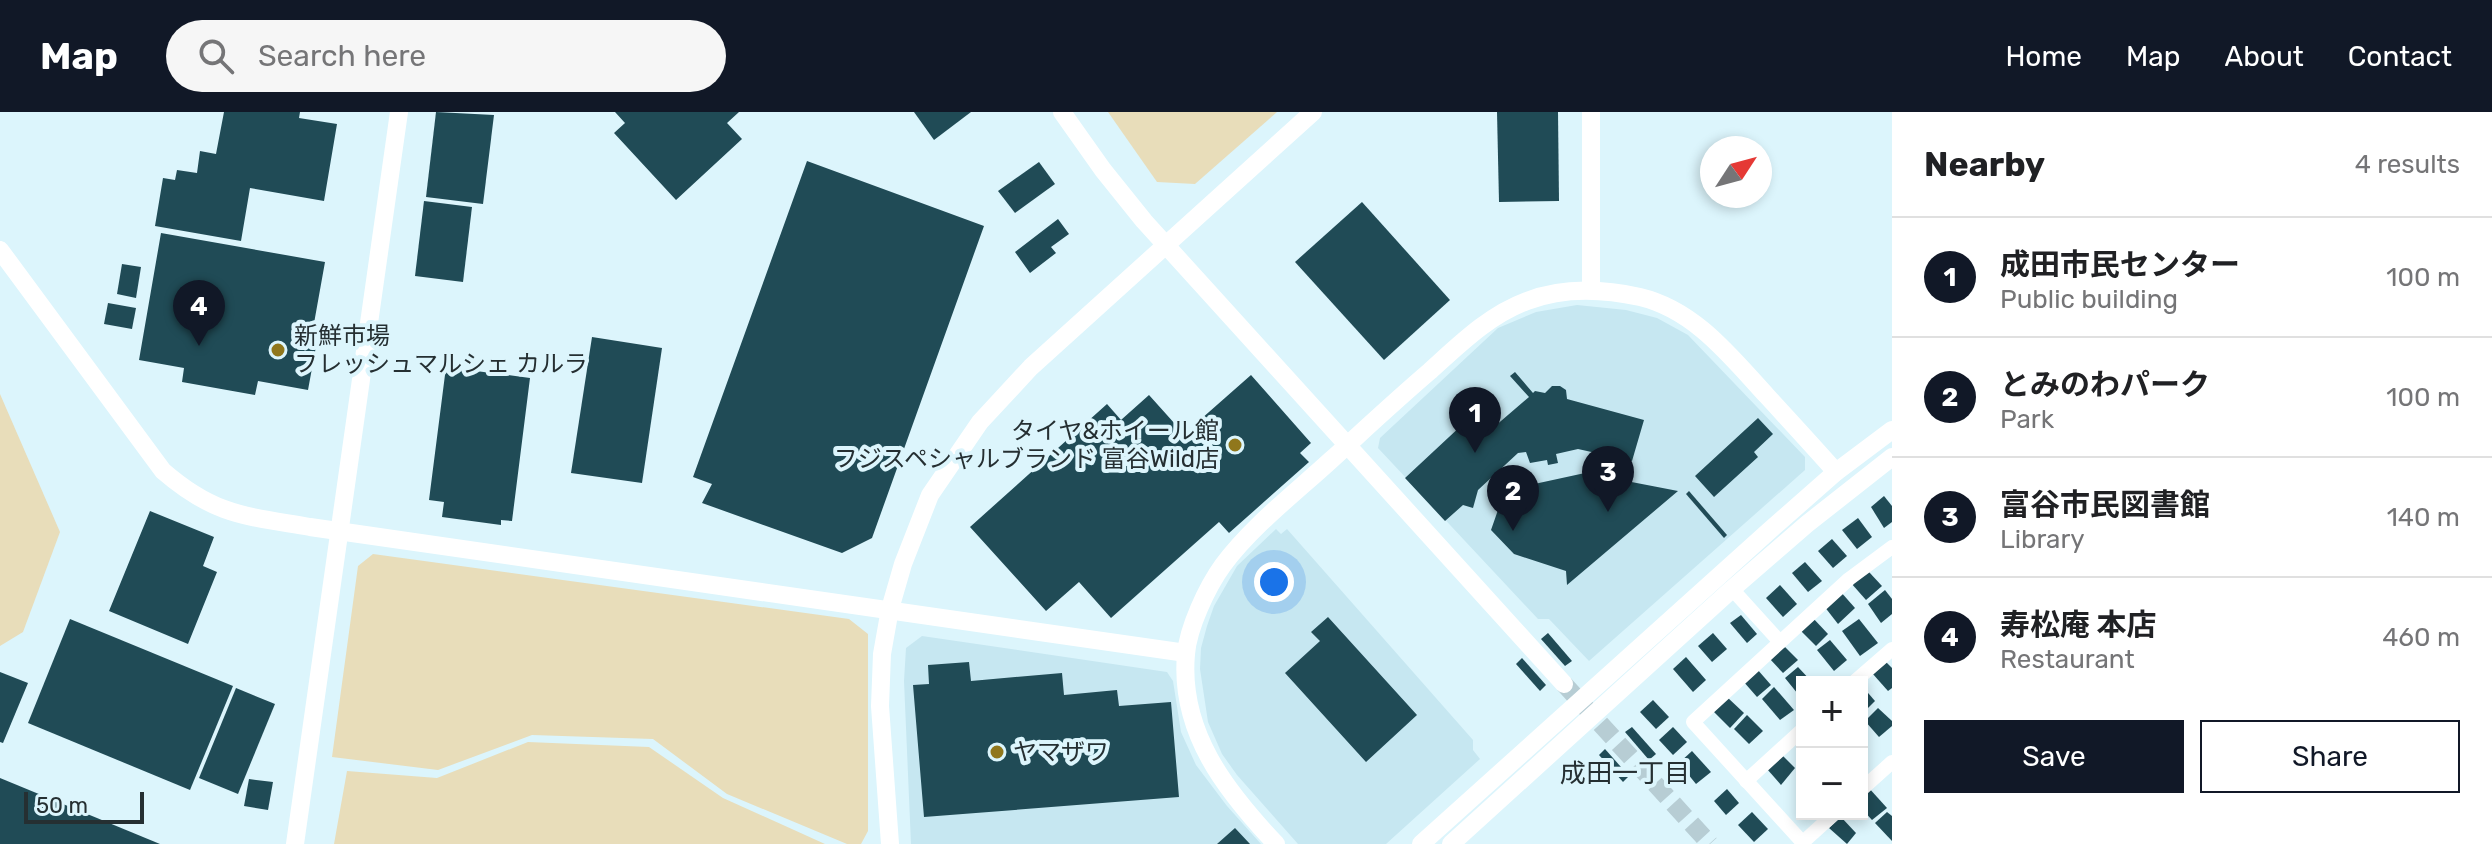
<!DOCTYPE html>
<html lang="en">
<head>
<meta charset="utf-8">
<style>
	:root { --surface:#fff; --page:#f6f6f6; --text:#202124; --muted:#757577; --line:#e0e0e0; --accent:#111827 }
	body { margin:0; font-family:Rubik,"Noto Sans JP",sans-serif; background:var(--page); color:var(--text) }
	.controls { position:absolute; right:24px; bottom:24px; display:grid; overflow:hidden; border-radius:0px; box-shadow:0 4px 12px #0003 }
	.controls button { width:72px; height:72px; display:grid; place-items:center; padding:0; border:0; border-bottom:2px solid var(--line); background:var(--surface); color:var(--text); font:40px sans-serif }
	.compass { position:absolute; left:1700px; top:24px; width:72px; height:72px; border-radius:50%; background:var(--surface); box-shadow:0 4px 12px #0003; rotate:54deg }
	.scale { position:absolute; left:24px; bottom:20px; width:120px; box-sizing:border-box; padding-left:8px; border:4px solid #252f32; border-top:0; font-size:22px; line-height:28px; white-space:nowrap; color:#252f32; -webkit-text-stroke:6px #dcf5fc; paint-order:stroke }
	.you { position:absolute; left:1274px; top:470px; width:28px; height:28px; margin:-20px; border:6px solid #fff; border-radius:50%; background:#1a73e8; box-shadow:0 0 0 12px #1a73e833 }
	.badge { display:grid; place-items:center; width:52px; height:52px; border-radius:50%; background:var(--accent); color:#fff; font-size:26px; font-weight:700 }
	.pin { position:absolute; translate:-50% -66px; filter:drop-shadow(0 2px 4px #0008) }
	.pin::after { content:''; position:absolute; top:42px; width:28px; height:24px; background:inherit; clip-path:polygon(0 0,100% 0,50% 100%) }
	.list { margin:0; padding:0; list-style:none }
	h2 { display:flex; justify-content:space-between; align-items:center; height:104px; margin:0; padding:0 32px; font-size:34px }
	h2 small { font-size:26px; font-weight:400; color:var(--muted) }
	.list li { display:grid; grid-template-columns:52px 1fr auto; gap:24px; align-items:center; box-sizing:border-box; height:120px; padding:0 32px; border-top:2px solid var(--line) }
	.list b { display:block; font-size:30px; white-space:nowrap }
	.list p { margin:0; font-size:26px; white-space:nowrap; color:var(--muted) }
	.list em { font-size:26px; font-style:normal; color:var(--muted) }
	.actions { display:flex; gap:16px; padding:24px 32px }
	.actions a { flex:1; padding:18px 0; border:2px solid var(--accent); border-radius:0px; text-align:center; font-size:28px; color:var(--accent) }
	.actions .main { background:var(--accent); color:#fff }
	.icon { flex:none; width:44px; height:44px; fill:none; stroke:currentColor; stroke-width:2; stroke-linecap:round; stroke-linejoin:round }
	.map { position:relative; flex:none; width:1892px; height:732px; overflow:hidden }
	header { display:flex; align-items:center; gap:48px; box-sizing:border-box; height:112px; padding:0 40px; background:var(--accent); color:#fff }
	header strong { font-size:38px }
	nav { display:flex; gap:44px; margin-inline-start:auto; font-size:28px }
	.search { width:560px; height:72px; background:var(--page); display:flex; align-items:center; gap:20px; box-sizing:border-box; padding:0 28px; border-radius:44px; color:var(--muted); font-size:30px }
	main { display:flex }
	aside { flex:1; background:var(--surface) }
	.map>svg:first-child { display:block }
</style>
</head>
<body>
<header>
<strong>Map</strong>
<div class="search"><svg class="icon" aria-label="search" viewBox="0 0 24 24"><circle cx="10" cy="10" r="6"/><path d="M15 15l6 6"/></svg>Search here</div>
<nav><a>Home</a><a>Map</a><a>About</a><a>Contact</a></nav>
</header>
<main>
<div class="map">
<svg width="1892" height="732" viewBox="0 0 1892 732">
	<rect width="100%" height="100%" fill="#dcf5fc"/>
	<g fill="#c6e7f1">
		<polygon points="1577,193 1626,198 1657,206 1688,223 1805,345 1805,358 1589,549 1549,507 1538,507 1378,336 1380,326 1498,216 1536,200"/>
		<polygon points="1276,417 1281,422 1287,417 1473,628 1473,638 1480,647 1386,732 1298,732 1237,663 1222,642 1208,610 1200,557 1201,536 1207,514 1214,494 1237,454"/>
		<polygon points="922,524 1167,560 1173,569 1181,620 1196,653 1227,694 1261,732 911,732 904,569 906,536"/>
	</g>
	<g fill="#e8ddba">
		<polygon points="1108,0 1277,0 1195,72 1157,70"/>
		<polygon points="0,282 60,420 23,520 0,534"/>
		<polygon points="373,442 849,507 868,522 868,719 861,732 847,732 727,682 653,627 532,623 438,658 332,645 358,454"/>
		<polygon points="528,630 649,635 723,686 825,732 334,732 347,659 437,666"/>
	</g>
	<g fill="#204b56">
		<polygon points="224,0 300,0 299,6 337,12 324,89 250,76 241,129 155,114 163,66 175,68 177,58 197,61 200,39 216,42"/>
		<polygon points="436,0 494,3 483,92 426,85"/>
		<polygon points="615,0 739,0 727,11 742,27 676,88 614,21 625,11"/>
		<polygon points="914,0 971,0 934,28"/>
		<polygon points="1497,0 1558,0 1559,89 1499,90"/>
		<polygon points="807,49 984,114 872,426 842,441 702,391 712,372 693,365"/>
		<polygon points="1039,50 1055,72 1015,101 998,79"/>
		<polygon points="424,89 472,95 463,170 415,164"/>
		<polygon points="1362,90 1450,188 1384,248 1295,150"/>
		<polygon points="1058,107 1069,122 1051,135 1056,141 1030,161 1015,140"/>
		<polygon points="161,121 325,150 311,228 317,229 308,278 258,269 255,283 182,270 184,256 139,248"/>
		<polygon points="122,152 141,155 136,186 117,182"/>
		<polygon points="108,191 136,196 132,217 104,212"/>
		<polygon points="592,225 662,236 642,371 571,361"/>
		<polygon points="446,255 530,266 512,409 501,408 501,413 442,405 444,390 429,388"/>
		<polygon points="1515,260 1533,281 1535,279 1545,281 1552,274 1560,274 1566,278 1567,287 1644,308 1632,349 1578,337 1556,342 1558,351 1548,353 1547,348 1530,351 1526,340 1518,341 1478,378 1473,396 1463,393 1445,409 1405,366 1478,298 1494,315 1529,285 1510,264"/>
		<polygon points="1251,263 1311,331 1300,341 1309,350 1229,421 1219,410 1111,506 1079,470 1046,499 970,415 1107,292 1121,308 1149,283 1184,322"/>
		<polygon points="1758,306 1773,322 1754,340 1758,345 1714,385 1695,364"/>
		<polygon points="1585,361 1678,379 1567,473 1566,459 1514,442 1491,418 1498,398 1521,375"/>
		<polygon points="1689,379 1727,423 1724,426 1686,382"/>
		<polygon points="1884,384 1892,394 1892,410 1884,416 1871,395"/>
		<polygon points="150,399 214,425 203,454 217,460 188,532 109,499"/>
		<polygon points="1858,406 1872,425 1857,437 1842,418"/>
		<polygon points="1832,427 1847,444 1833,456 1818,439"/>
		<polygon points="1805,450 1822,469 1808,480 1792,461"/>
		<polygon points="1869,460 1882,474 1866,488 1851,471"/>
		<polygon points="1780,473 1797,492 1783,505 1766,486"/>
		<polygon points="1885,478 1892,487 1892,502 1881,511 1868,492"/>
		<polygon points="1840,479 1855,496 1838,512 1824,494"/>
		<polygon points="1741,503 1757,522 1747,531 1730,511"/>
		<polygon points="1328,505 1417,603 1366,650 1285,561 1320,529 1311,520"/>
		<polygon points="1812,505 1828,522 1816,534 1799,517"/>
		<polygon points="70,507 233,574 190,678 28,611"/>
		<polygon points="1859,507 1878,531 1860,544 1842,519"/>
		<polygon points="1548,521 1572,549 1565,554 1541,527"/>
		<polygon points="1713,521 1727,537 1712,550 1698,534"/>
		<polygon points="1830,528 1847,548 1834,559 1817,538"/>
		<polygon points="1783,533 1798,548 1783,561 1769,546"/>
		<polygon points="1686,545 1706,568 1693,580 1673,557"/>
		<polygon points="1522,546 1546,573 1540,579 1516,552"/>
		<polygon points="1884,548 1892,556 1892,576 1888,579 1872,561"/>
		<polygon points="969,550 971,569 1062,561 1064,583 1117,578 1119,594 1171,590 1179,685 924,705 913,573 929,572 928,553"/>
		<polygon points="1798,555 1812,570 1802,570 1802,587 1785,566"/>
		<polygon points="1757,557 1771,573 1757,585 1743,569"/>
		<polygon points="0,560 28,571 3,631 0,630"/>
		<polygon points="1862,574 1875,589 1862,602"/>
		<polygon points="1774,575 1794,598 1780,608 1762,587"/>
		<polygon points="236,576 275,592 238,682 199,666"/>
		<polygon points="1727,585 1744,601 1730,616 1712,598"/>
		<polygon points="1653,588 1669,605 1656,617 1640,600"/>
		<polygon points="1878,596 1892,609 1892,614 1879,625 1865,609"/>
		<polygon points="1747,603 1763,619 1749,632 1734,617"/>
		<polygon points="1632,615 1656,642 1649,648 1625,620"/>
		<polygon points="1673,615 1687,630 1673,643 1659,628"/>
		<polygon points="1605,637 1629,664 1623,670 1599,643"/>
		<polygon points="1692,639 1711,660 1696,672 1679,651"/>
		<polygon points="1782,643 1795,656 1781,673 1767,657"/>
		<polygon points="0,666 160,732 0,732"/>
		<polygon points="249,667 273,670 268,698 244,694"/>
		<polygon points="1868,675 1887,696 1872,708 1862,697 1862,681"/>
		<polygon points="1727,677 1739,691 1726,703 1714,689"/>
		<polygon points="1752,700 1768,717 1754,730 1738,713"/>
		<polygon points="1887,700 1892,704 1892,729 1875,711"/>
		<polygon points="1841,705 1856,721 1847,732 1829,716"/>
		<polygon points="1235,716 1250,732 1217,732"/>
	</g>
	<g fill="none" stroke-linecap="round" stroke-linejoin="round">
		<polyline stroke="#b7cdd4" stroke-width="18" stroke-dasharray="18 9" stroke-linecap="butt" points="1564,572 1710,732"/>
		<g stroke="#fff" stroke-width="14">
			<polyline points="1732,477 1780,530"/>
			<polyline points="1854,570 1892,537"/>
			<polyline points="1746,669 1802,618"/>
			<polyline points="1862,677 1892,650"/>
			<polyline points="1802,731 1834,702"/>
			<polyline points="1804,732 1693,610 1849,467 1892,435"/>
		</g>
		<g stroke="#fff" stroke-width="18">
			<polyline points="1062,0 1103,58 1144,109 1564,572"/>
			<path d="M0 138 163 359C215 404 246 404 310 415L1186 541"/>
			<polyline points="1591,178 1591,0"/>
			<polyline points="295,732 399,0"/>
			<polyline points="890,732 880,594 882,542 890,497 903,452 930,383 980,310 1031,255 1313,0"/>
			<path d="M1276 732C1226 679 1179 620 1186 542 1188 516 1207 475 1223 453 1252 414 1295 381 1331 348 1364 318 1396 288 1430 259 1460 232 1489 203 1527 189 1563 175 1604 177 1640 185 1695 198 1731 245 1767 284 1790 309 1813 334 1836 360"/>
			<polyline points="1421,732 1769,419 1836,360 1892,318"/>
			<polyline points="1451,732 1732,477 1807,412 1892,345"/>
		</g>
	</g>
	<g fill="#90771c" stroke="#dcf5fc" stroke-width="3">
		<circle cx="278" cy="238" r="8"/>
		<circle cx="1235" cy="333" r="8"/>
		<circle cx="997" cy="640" r="8"/>
	</g>
	<g text-anchor="middle" stroke-width="8" stroke-linejoin="round" paint-order="stroke">
		<g font-size="24" fill="#252f32" stroke="#dcf5fc" text-anchor="start">
			<text x="294" y="232">新鮮市場<tspan x="294" dy="28">フレッシュマルシェ カルラ</tspan></text>
			<text x="1219" y="327" text-anchor="end">タイヤ&amp;ホイール館<tspan x="1219" dy="28">フジスペシャルブランド 富谷Wild店</tspan></text>
			<text x="1013" y="648">ヤマザワ</text>
		</g>
		<g font-size="26" fill="#252f32" stroke="#dcf5fc">
			<text x="1625" y="670">成田一丁目</text>
		</g>
	</g>
</svg>
<div class="controls">
<button>+</button>
<button>−</button>
</div>
<svg class="compass" viewBox="-18 -18 36 36"><path d="M0-13l5 13h-10z" fill="#e53935"/><path d="M0 13l5-13h-10z" fill="#757577"/></svg>
<div class="scale">50 m</div>
<div class="you"></div>
<div class="pin badge" style="left:1475px;top:341px">1</div>
<div class="pin badge" style="left:1513px;top:419px">2</div>
<div class="pin badge" style="left:1608px;top:400px">3</div>
<div class="pin badge" style="left:199px;top:234px">4</div>
</div>
<aside>
<h2>Nearby<small>4 results</small></h2>
<ul class="list">
<li><span class="badge">1</span><div><b>成田市民センター</b><p>Public building</p></div><em>100 m</em></li>
<li><span class="badge">2</span><div><b>とみのわパーク</b><p>Park</p></div><em>100 m</em></li>
<li><span class="badge">3</span><div><b>富谷市民図書館</b><p>Library</p></div><em>140 m</em></li>
<li><span class="badge">4</span><div><b>寿松庵 本店</b><p>Restaurant</p></div><em>460 m</em></li>
</ul>
<div class="actions"><a class="main">Save</a><a>Share</a></div>
</aside>
</main>
</body>
</html>
